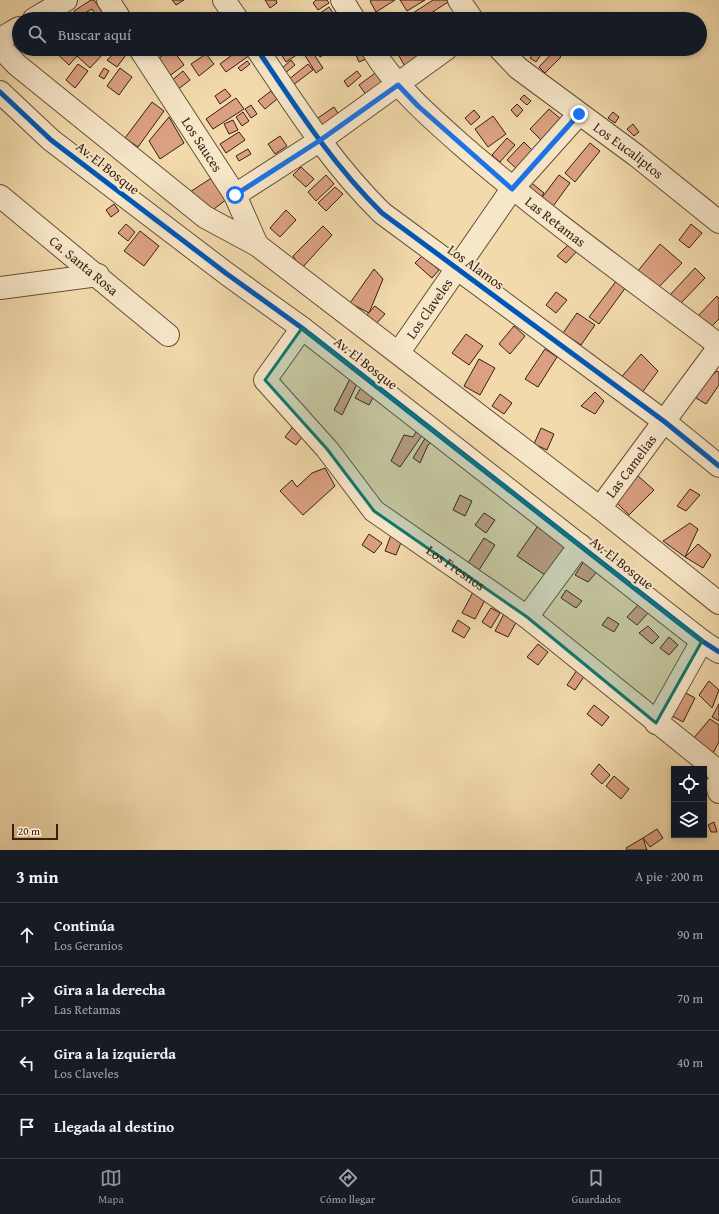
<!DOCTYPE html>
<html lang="es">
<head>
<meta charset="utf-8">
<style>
	:root { --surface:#171b24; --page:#242831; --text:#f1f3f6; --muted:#9ea1a6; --line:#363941; --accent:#8c9099 }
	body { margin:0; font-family:"Gentium Book Plus",serif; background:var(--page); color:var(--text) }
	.controls { position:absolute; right:12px; bottom:12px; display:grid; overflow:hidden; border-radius:0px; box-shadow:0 2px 6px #0003 }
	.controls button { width:36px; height:36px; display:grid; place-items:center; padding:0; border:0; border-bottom:1px solid var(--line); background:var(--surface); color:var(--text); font:20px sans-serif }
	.scale { position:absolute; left:12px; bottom:10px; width:46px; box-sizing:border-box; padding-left:4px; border:2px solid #371f11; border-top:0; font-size:11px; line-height:14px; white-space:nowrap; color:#371f11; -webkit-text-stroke:3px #f7e7c9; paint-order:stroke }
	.stop { position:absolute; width:12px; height:12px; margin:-9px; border:3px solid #1a73e8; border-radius:50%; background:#fff }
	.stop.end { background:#1a73e8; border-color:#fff; box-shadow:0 1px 4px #0008 }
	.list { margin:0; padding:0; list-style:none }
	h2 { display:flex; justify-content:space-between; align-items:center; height:52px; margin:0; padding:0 16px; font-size:17px }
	h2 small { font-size:13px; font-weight:400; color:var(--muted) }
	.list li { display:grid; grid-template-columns:26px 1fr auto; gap:12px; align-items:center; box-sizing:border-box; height:64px; padding:0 16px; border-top:1px solid var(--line) }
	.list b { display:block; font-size:15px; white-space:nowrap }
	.list p { margin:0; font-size:13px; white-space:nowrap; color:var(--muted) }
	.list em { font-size:13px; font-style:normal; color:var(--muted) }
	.icon { flex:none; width:22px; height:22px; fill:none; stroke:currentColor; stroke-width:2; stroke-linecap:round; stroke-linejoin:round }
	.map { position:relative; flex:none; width:719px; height:850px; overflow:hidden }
	.search { position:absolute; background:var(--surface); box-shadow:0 2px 6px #0003; left:12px; right:12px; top:12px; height:44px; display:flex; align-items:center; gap:10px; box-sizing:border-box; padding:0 14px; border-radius:22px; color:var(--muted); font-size:15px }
	.sheet { height:308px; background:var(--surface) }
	nav { display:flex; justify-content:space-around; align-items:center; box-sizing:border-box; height:56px; border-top:1px solid var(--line); background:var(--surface); font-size:11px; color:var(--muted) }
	nav a { display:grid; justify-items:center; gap:2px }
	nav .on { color:var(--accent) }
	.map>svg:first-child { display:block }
</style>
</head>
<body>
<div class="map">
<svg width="719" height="850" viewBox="0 0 719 850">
	<rect width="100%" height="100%" fill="#f2daac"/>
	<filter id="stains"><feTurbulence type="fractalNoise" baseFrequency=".005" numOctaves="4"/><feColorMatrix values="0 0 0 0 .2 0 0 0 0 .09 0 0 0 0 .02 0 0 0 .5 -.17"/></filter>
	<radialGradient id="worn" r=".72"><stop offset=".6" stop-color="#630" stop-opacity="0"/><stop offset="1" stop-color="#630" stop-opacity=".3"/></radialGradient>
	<g fill="#daa081" stroke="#371f11">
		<polygon points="91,0 94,0 107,19 98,19 92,9 78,17 74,11"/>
		<polygon points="172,0 184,0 176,5"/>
		<polygon points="265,0 276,0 277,3 270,8"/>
		<polygon points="316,0 327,0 329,3 318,10 313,3"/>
		<polygon points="372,0 395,0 376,12 370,1"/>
		<polygon points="400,0 425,0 407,11"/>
		<polygon points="433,0 447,0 448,2 422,19 417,19 413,13"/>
		<polygon points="329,7 335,16 330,19 312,19"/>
		<polygon points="72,13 77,18 76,19 69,19 68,17"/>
		<polygon points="90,13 93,18 86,19 84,17"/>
		<polygon points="52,49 99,49 104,53 90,68 77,56 69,65"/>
		<polygon points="119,49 125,49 128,52 117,67 107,60"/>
		<polygon points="172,49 184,65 168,77 156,60"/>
		<polygon points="240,49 246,49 250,55 226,72 220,64"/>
		<polygon points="283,49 304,49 304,50 286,62 279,51"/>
		<polygon points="315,49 333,49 320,57"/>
		<polygon points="411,49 419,49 420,51 416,53 420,60 406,68 399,56"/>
		<polygon points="311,50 323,68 316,73 304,54"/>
		<polygon points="363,51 366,59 359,62 356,55"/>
		<polygon points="554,51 561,57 545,73 539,67"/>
		<polygon points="534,52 540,56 536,62 530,58"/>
		<polygon points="206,54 214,64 199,76 191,64"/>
		<polygon points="291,60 295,65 284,74 281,69"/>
		<polygon points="247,61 250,64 241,71 238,68"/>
		<polygon points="78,64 88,71 75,88 66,80"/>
		<polygon points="308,64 313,70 293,85 288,80"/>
		<polygon points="104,68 109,71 104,79 99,76"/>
		<polygon points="120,68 132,77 119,95 107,86"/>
		<polygon points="183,71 190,80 177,90 170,82"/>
		<polygon points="357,71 361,76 348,87 344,81"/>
		<polygon points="378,71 386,83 367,96 359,85"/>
		<polygon points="225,89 231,96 220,104 215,96"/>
		<polygon points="271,91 277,99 265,109 258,101"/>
		<polygon points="524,95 531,101 527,105 520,99"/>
		<polygon points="236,98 244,109 213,129 206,119"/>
		<polygon points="152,102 164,111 138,147 125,138"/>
		<polygon points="517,104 523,110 517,117 511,110"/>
		<polygon points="251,105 257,114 251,118 245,109"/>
		<polygon points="334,107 339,115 320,128 315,120"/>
		<polygon points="549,109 562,120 542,141 530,129"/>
		<polygon points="474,110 480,117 471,125 465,118"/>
		<polygon points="243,112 249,121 242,126 236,117"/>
		<polygon points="613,112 619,117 615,123 608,118"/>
		<polygon points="493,116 506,134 488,147 475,129"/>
		<polygon points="169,117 184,143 160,159 149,141"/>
		<polygon points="233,120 238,130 229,134 224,124"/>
		<polygon points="633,124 639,132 634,136 627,129"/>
		<polygon points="239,132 245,140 226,153 220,144"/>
		<polygon points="280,136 287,146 275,154 268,144"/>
		<polygon points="507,138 515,145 500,162 492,155"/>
		<polygon points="524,142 534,152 517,169 507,160"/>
		<polygon points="590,143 600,151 575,182 565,173"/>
		<polygon points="248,149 251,154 239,161 236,156"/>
		<polygon points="301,167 314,179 306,187 293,175"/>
		<polygon points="326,175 334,184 316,201 308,192"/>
		<polygon points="559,175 570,183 551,209 540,200"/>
		<polygon points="213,177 227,199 210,212 190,192"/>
		<polygon points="528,180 544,193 537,203 520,190"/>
		<polygon points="335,187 343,194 326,211 318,203"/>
		<polygon points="114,204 119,211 111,217 106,210"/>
		<polygon points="286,210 296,220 280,237 270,228"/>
		<polygon points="126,224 135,232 128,241 118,233"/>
		<polygon points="691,224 702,233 689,248 679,240"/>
		<polygon points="323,226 332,235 301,269 293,256"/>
		<polygon points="140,231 159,246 144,266 124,251"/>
		<polygon points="570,243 578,250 566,263 557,256"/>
		<polygon points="660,244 682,263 656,290 637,272"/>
		<polygon points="422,256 439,270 432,278 415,263"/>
		<polygon points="695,268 705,278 680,304 670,295"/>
		<polygon points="374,269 383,279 369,313 350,303"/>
		<polygon points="617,280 626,287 599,324 589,317"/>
		<polygon points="556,292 567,300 556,313 546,305"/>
		<polygon points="717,296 719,299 719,319 710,328 698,316"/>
		<polygon points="375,306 385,314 374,326 364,318"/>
		<polygon points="577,313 595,325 581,345 563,333"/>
		<polygon points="514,326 525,336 510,354 499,344"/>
		<polygon points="466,334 483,346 469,365 452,353"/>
		<polygon points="545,349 557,357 538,387 525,379"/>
		<polygon points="641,354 658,371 638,398 619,380"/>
		<polygon points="479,359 495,368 480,395 464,386"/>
		<polygon points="717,371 719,372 719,385 706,404 691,395"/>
		<polygon points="352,375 358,382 342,415 334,410"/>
		<polygon points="363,384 375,394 369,405 355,398"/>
		<polygon points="595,392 604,401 595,414 581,406"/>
		<polygon points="500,394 512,403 504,414 492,406"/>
		<polygon points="295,424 306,432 296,445 285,437"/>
		<polygon points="541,428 554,434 547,450 534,444"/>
		<polygon points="418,429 423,434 400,467 391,461 404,435 413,437"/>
		<polygon points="427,435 436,438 428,445 420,463 413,458"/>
		<polygon points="325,468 335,486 303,515 280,491 292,480 297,487 312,473"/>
		<polygon points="638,476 654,490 629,515 614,500"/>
		<polygon points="690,489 700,495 686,511 677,506"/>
		<polygon points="460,495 472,501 465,516 453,510"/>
		<polygon points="484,513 495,520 486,533 475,525"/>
		<polygon points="542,520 570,539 545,575 517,556"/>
		<polygon points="690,523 698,529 685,557 663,541"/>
		<polygon points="369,534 382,543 374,553 362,545"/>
		<polygon points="391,535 402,540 396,555 385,551"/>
		<polygon points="484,538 495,545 479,570 468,563"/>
		<polygon points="698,544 711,555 703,568 685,557"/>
		<polygon points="586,558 600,568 588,582 575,575"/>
		<polygon points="566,590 582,601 576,608 561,598"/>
		<polygon points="473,592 486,598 475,619 462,613"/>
		<polygon points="639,604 649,612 637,625 627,617"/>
		<polygon points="491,608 500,613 491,628 482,622"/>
		<polygon points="505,612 518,619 508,637 495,631"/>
		<polygon points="608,617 619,624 614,632 602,625"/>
		<polygon points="458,620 470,628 464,638 452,631"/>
		<polygon points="648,626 659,637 652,644 639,633"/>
		<polygon points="669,637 678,645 669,655 660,648"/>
		<polygon points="538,644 548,652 538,665 527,657"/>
		<polygon points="577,670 585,675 575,690 567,685"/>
		<polygon points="709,681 719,690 712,708 699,695"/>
		<polygon points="684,692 695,698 683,722 672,716"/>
		<polygon points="719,704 719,721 712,717"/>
		<polygon points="594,705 609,717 602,726 587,714"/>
		<polygon points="710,719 719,725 719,742 713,753 692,740"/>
		<polygon points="599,764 610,775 602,784 591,774"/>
		<polygon points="614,776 629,789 621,799 606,786"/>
		<polygon points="714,822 717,832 711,832 708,825"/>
		<polygon points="657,829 663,838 650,847 643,838"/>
		<polygon points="643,838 647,850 627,850 626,848"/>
	</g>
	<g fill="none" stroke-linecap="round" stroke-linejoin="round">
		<defs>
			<g id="minor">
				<polyline points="108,0 120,19"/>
				<polyline points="224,0 237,19"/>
				<polyline points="342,0 354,19"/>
				<polyline points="459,0 472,19"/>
				<polyline points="34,19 66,0"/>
				<polyline points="0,39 19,28"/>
				<polyline points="0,47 17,65 205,217 257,245 283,265 600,508 719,603"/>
				<path id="s1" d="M140 49 235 195 257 245"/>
				<path d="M257 49C296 107 332 164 382 213L665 422 719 466"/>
				<path id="s2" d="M372 49C396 88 431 118 465 148 546 218 633 280 719 345"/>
				<path id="s3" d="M500 49 518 68 637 156 719 222"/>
				<polyline points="0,92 51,140 227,274 302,328 702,641 719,652"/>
				<polyline points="235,195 319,141 446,49"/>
				<path id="s4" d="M0 196 168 335"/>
				<polyline points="0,288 98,275"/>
				<path id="s5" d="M302 328 265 380 327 449 374 511 527 617 719 772"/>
				<path id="s6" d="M399 352 512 189 579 114"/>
				<path id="s7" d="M600 508 719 347"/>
				<polyline points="527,617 580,545"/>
				<polyline points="656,723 702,641"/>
				<polyline points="719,783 717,785 719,792"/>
			</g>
		</defs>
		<use href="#minor" stroke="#664e38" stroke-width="24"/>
		<use href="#minor" stroke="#f7e7c9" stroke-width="22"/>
		<defs>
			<g id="cycleway">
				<path d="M257 49C296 107 332 164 382 213L665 422 719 466"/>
				<polyline points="0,92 51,140 227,274 302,328 702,641 719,652"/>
			</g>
		</defs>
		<use href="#cycleway" stroke="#f7e7c9" stroke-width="8"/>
		<use href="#cycleway" stroke="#0057b8" stroke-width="5"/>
	</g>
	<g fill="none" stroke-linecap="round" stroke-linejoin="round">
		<polyline stroke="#1a73e8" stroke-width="5" points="235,195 319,141 398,85 418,106 512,189 579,114"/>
	</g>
	<path fill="#0f766e" fill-opacity="0.2" stroke="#0f766e" stroke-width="3" stroke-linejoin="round" d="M302 328 702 641 656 723 527 617 374 511 327 449 265 380Z"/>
	<g text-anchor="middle" stroke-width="4" stroke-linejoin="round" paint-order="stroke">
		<g font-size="14" fill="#371f11" stroke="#f7e7c9">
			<text dy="5" stroke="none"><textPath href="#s1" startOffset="114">Los Sauces</textPath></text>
			<text dy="5" stroke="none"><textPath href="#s3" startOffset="164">Los Eucaliptos</textPath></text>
			<text transform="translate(108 168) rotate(38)" y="5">Av. El Bosque</text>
			<text dy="5" stroke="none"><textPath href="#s2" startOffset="253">Las Retamas</textPath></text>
			<text dy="5" stroke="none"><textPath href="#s4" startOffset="109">Ca. Santa Rosa</textPath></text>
			<text transform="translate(476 267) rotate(36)" y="5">Los Alamos</text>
			<text dy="5" stroke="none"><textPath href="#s6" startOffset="53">Los Claveles</textPath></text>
			<text transform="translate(366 363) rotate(38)" y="5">Av. El Bosque</text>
			<text dy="5" stroke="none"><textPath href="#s7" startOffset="52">Las Camelias</textPath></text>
			<text transform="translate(622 563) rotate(38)" y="5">Av. El Bosque</text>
			<text dy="5" stroke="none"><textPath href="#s5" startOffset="334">Los Fresnos</textPath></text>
		</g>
	</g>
	<rect width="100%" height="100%" filter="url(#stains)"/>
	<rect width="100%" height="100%" fill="url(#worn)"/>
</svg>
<div class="controls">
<button><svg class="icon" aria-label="locate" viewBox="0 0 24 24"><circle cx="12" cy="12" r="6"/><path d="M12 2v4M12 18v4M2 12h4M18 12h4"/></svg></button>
<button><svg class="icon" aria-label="layers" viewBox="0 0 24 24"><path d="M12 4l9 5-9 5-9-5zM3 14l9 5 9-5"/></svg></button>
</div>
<div class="scale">20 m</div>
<div class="stop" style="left:235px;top:195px"></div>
<div class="stop end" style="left:579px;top:114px"></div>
<div class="search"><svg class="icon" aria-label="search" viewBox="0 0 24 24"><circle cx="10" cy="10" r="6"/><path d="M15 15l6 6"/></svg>Buscar aquí</div>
</div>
<section class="sheet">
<h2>3 min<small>A pie · 200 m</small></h2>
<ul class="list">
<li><svg class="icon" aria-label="ahead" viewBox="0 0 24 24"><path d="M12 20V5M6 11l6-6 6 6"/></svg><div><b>Continúa</b><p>Los Geranios</p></div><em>90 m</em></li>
<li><svg class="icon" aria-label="right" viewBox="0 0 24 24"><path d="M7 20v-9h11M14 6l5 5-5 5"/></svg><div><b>Gira a la derecha</b><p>Las Retamas</p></div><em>70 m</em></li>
<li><svg class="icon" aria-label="left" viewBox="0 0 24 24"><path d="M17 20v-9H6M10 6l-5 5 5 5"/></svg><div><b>Gira a la izquierda</b><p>Los Claveles</p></div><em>40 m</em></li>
<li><svg class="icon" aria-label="arrive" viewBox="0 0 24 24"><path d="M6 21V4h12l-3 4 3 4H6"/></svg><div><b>Llegada al destino</b></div></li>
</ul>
</section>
<nav>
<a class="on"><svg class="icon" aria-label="map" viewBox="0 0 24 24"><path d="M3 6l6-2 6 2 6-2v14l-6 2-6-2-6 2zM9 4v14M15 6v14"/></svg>Mapa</a>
<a><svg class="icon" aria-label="directions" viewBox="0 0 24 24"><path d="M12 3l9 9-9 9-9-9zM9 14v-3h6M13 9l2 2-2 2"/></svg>Cómo llegar</a>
<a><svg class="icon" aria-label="saved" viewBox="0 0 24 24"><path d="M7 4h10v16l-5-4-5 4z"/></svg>Guardados</a>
</nav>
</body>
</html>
